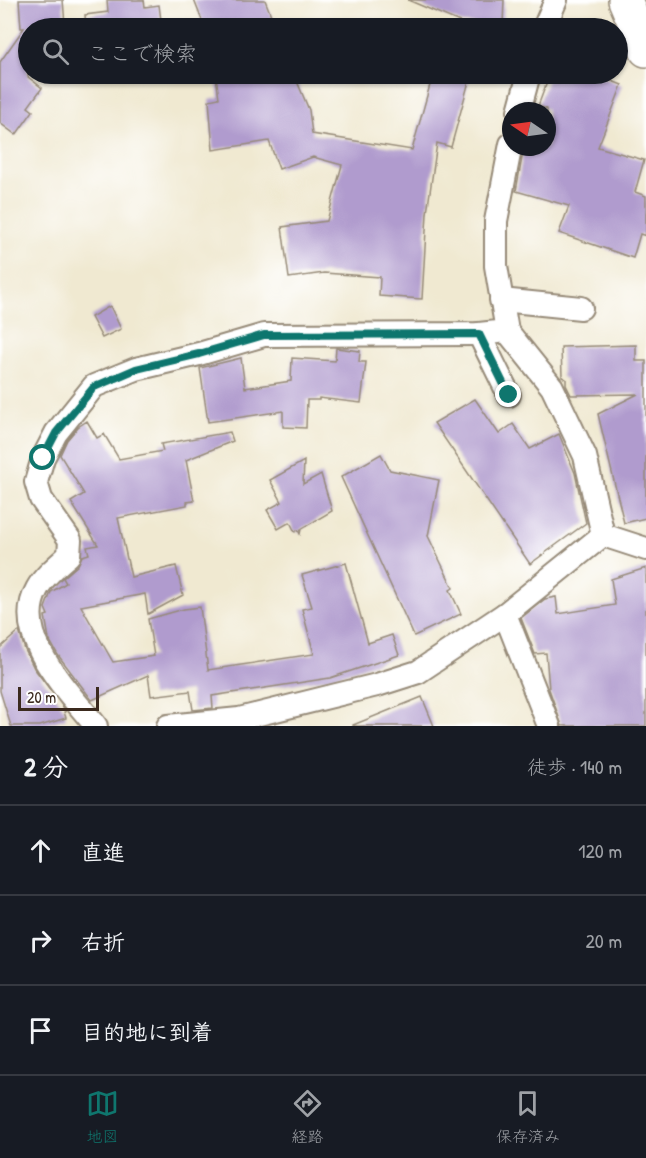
<!DOCTYPE html>
<html lang="ja">
<head>
<meta charset="utf-8">
<style>
	:root { --surface:#171b24; --page:#242831; --text:#f1f3f6; --muted:#9ea1a6; --line:#363941; --accent:#0f766e }
	body { margin:0; font-family:"Patrick Hand","Klee One",sans-serif; background:var(--page); color:var(--text) }
	.compass { position:absolute; left:502px; top:102px; width:54px; height:54px; border-radius:50%; background:var(--surface); box-shadow:0 2px 4px #0004; rotate:283deg }
	.scale { position:absolute; left:18px; bottom:15px; width:81px; box-sizing:border-box; padding-left:6px; border:3px solid #3b2a1e; border-top:0; font-size:16px; line-height:21px; white-space:nowrap; color:#3b2a1e; -webkit-text-stroke:4px #fff; paint-order:stroke }
	.stop { position:absolute; width:18px; height:18px; margin:-14px; border:4px solid #0f766e; border-radius:50%; background:#fff }
	.stop.end { background:#0f766e; border-color:#fff; box-shadow:0 2px 6px #0008 }
	.list { margin:0; padding:0; list-style:none }
	h2 { display:flex; justify-content:space-between; align-items:center; height:78px; margin:0; padding:0 24px; font-size:26px }
	h2 small { font-size:20px; font-weight:400; color:var(--muted) }
	.list li { display:grid; grid-template-columns:39px 1fr auto; gap:18px; align-items:center; box-sizing:border-box; height:90px; padding:0 24px; border-top:2px solid var(--line) }
	.list b { display:block; font-size:22px; white-space:nowrap }
	.list em { font-size:20px; font-style:normal; color:var(--muted) }
	.icon { flex:none; width:33px; height:33px; fill:none; stroke:currentColor; stroke-width:2; stroke-linecap:round; stroke-linejoin:round }
	.map { position:relative; flex:none; width:646px; height:726px; overflow:hidden }
	.search { position:absolute; background:var(--surface); box-shadow:0 2px 4px #0004; left:18px; right:18px; top:18px; height:66px; display:flex; align-items:center; gap:15px; box-sizing:border-box; padding:0 21px; border-radius:33px; color:var(--muted); font-size:22px }
	.sheet { height:348px; background:var(--surface) }
	nav { display:flex; justify-content:space-around; align-items:center; box-sizing:border-box; height:84px; border-top:2px solid var(--line); background:var(--surface); font-size:16px; color:var(--muted) }
	nav a { display:grid; justify-items:center; gap:3px }
	nav .on { color:var(--accent) }
	.map>svg:first-child { display:block }
</style>
</head>
<body>
<div class="map">
<svg width="646" height="726" viewBox="0 0 646 726">
	<rect width="100%" height="100%" fill="#fff"/>
	<filter id="ink" filterUnits="userSpaceOnUse"><feTurbulence type="fractalNoise" baseFrequency=".0167" numOctaves="2"/><feDisplacementMap in="SourceGraphic" scale="12" xChannelSelector="R" yChannelSelector="G"/><feConvolveMatrix kernelMatrix="1 2 1 2 8 2 1 2 1" color-interpolation-filters="sRGB"/></filter>
	<filter id="wash" filterUnits="userSpaceOnUse"><feTurbulence type="fractalNoise" baseFrequency=".008" numOctaves="4" result="noise"/><feDisplacementMap in="SourceGraphic" scale="24" xChannelSelector="R" yChannelSelector="G"/><feGaussianBlur stdDeviation="1.35" result="paint"/><feColorMatrix in="noise" values="0 0 0 0 0 0 0 0 0 0 0 0 0 0 0 0 0 1.4 0 .05"/><feComposite in="paint" operator="in"/></filter>
	<g filter="url(#wash)">
		<rect width="100%" height="100%" fill="#f0e9d1"/>
		<g id="blocks">
			<g fill="#b09bce">
				<polygon points="19,0 63,0 65,24 28,27 28,77 42,88 28,107 33,111 16,135 0,123 0,62 24,28 21,28"/>
				<polygon points="107,0 144,0 145,7 159,5 162,28 86,28 85,15 108,12"/>
				<polygon points="194,0 265,0 276,28 205,28"/>
				<polygon points="408,0 504,0 503,24 495,24 495,25 462,23"/>
				<polygon points="225,74 294,74 309,110 312,134 412,150 433,74 471,74 451,147 437,143 427,213 422,299 379,296 380,277 324,273 289,278 282,227 327,221 342,165 313,157 279,169 269,141 213,150 209,100 219,98 216,76 225,75"/>
				<polygon points="550,74 594,74 622,85 598,147 644,160 635,192 646,196 646,236 640,234 633,258 559,233 569,206 516,191 524,147 547,147 547,109 538,106"/>
				<polygon points="110,306 121,329 102,338 91,317"/>
				<polygon points="636,345 636,361 646,361 646,518 624,523 598,414 638,394 571,395 566,385 566,379 562,377 561,347"/>
				<polygon points="336,348 360,351 359,362 366,362 361,403 319,398 319,400 307,400 306,428 283,427 283,411 208,422 200,368 241,358 245,388 291,381 292,358 335,361"/>
				<polygon points="475,399 499,434 513,424 530,449 559,434 575,473 586,523 530,564 434,423"/>
				<polygon points="87,421 97,438 104,434 119,459 163,451 161,444 230,432 233,441 186,460 194,501 187,502 187,505 118,518 131,577 176,566 183,595 148,614 145,594 81,606 113,662 154,656 148,619 184,609 200,607 208,670 314,654 302,609 312,607 302,575 346,563 368,643 392,635 399,655 330,678 212,696 213,708 193,710 190,691 151,696 148,675 92,700 58,655 49,639 45,616 48,615 45,608 51,592 66,583 63,578 78,565 82,556 89,554 87,547 98,545 71,502 84,494 60,455 67,440 78,427"/>
				<polygon points="381,454 390,470 439,480 428,536 453,588 450,590 461,614 414,636 341,477"/>
				<polygon points="304,461 303,484 321,474 332,511 301,529 300,534 298,530 295,532 290,522 278,529 267,510 282,502 270,480"/>
				<polygon points="646,568 646,726 562,726 549,689 546,653 535,654 521,618 545,599 556,597 558,614 615,605 611,579"/>
				<polygon points="19,631 25,650 34,668 66,711 64,712 66,718 40,726 11,726 0,691 0,648"/>
				<polygon points="422,697 434,726 353,726 353,725"/>
			</g>
		</g>
	</g>
	<g filter="url(#ink)">
		<use href="#blocks" fill-opacity="0" stroke="#968a78" stroke-width="1.5"/>
		<g fill="none" stroke-linecap="round" stroke-linejoin="round">
			<defs>
				<g id="street">
					<polyline points="544,28 556,0"/>
					<polyline points="519,111 529,74"/>
					<polyline points="511,144 496,221 496,266 507,331 552,387 585,456 603,535 646,549"/>
					<polyline points="501,300 581,308"/>
					<polyline points="479,334 509,395"/>
					<polyline points="505,614 549,726"/>
					<path d="M96 726C68 691 11 636 37 589 44 576 58 565 69 555L70 540 41 499 36 482 43 458 56 433 94 386 136 369 199 354 264 335 479 334 507 331"/>
					<polyline points="168,726 239,719 377,685 418,672 505,614 603,535"/>
				</g>
				<polyline id="primary" points="625,0 646,50"/>
			</defs>
			<use href="#street" stroke="#968a78" stroke-width="26"/>
			<use href="#primary" stroke="#968a78" stroke-width="36"/>
			<use href="#street" stroke="#fff" stroke-width="22"/>
			<use href="#primary" stroke="#fff" stroke-width="33"/>
		</g>
	</g>
	<g fill="none" stroke-linecap="round" stroke-linejoin="round" filter="url(#ink)">
		<polyline stroke="#0f766e" stroke-width="8" points="43,458 56,433 94,387 136,369 199,354 264,335 479,334 509,395"/>
	</g>
</svg>
<svg class="compass" viewBox="-18 -18 36 36"><path d="M0-13l5 13h-10z" fill="#e53935"/><path d="M0 13l5-13h-10z" fill="#9ea1a6"/></svg>
<div class="scale">20 m</div>
<div class="stop" style="left:43px;top:458px"></div>
<div class="stop end" style="left:509px;top:395px"></div>
<div class="search"><svg class="icon" aria-label="search" viewBox="0 0 24 24"><circle cx="10" cy="10" r="6"/><path d="M15 15l6 6"/></svg>ここで検索</div>
</div>
<section class="sheet">
<h2>2 分<small>徒歩 · 140 m</small></h2>
<ul class="list">
<li><svg class="icon" aria-label="ahead" viewBox="0 0 24 24"><path d="M12 20V5M6 11l6-6 6 6"/></svg><div><b>直進</b></div><em>120 m</em></li>
<li><svg class="icon" aria-label="right" viewBox="0 0 24 24"><path d="M7 20v-9h11M14 6l5 5-5 5"/></svg><div><b>右折</b></div><em>20 m</em></li>
<li><svg class="icon" aria-label="arrive" viewBox="0 0 24 24"><path d="M6 21V4h12l-3 4 3 4H6"/></svg><div><b>目的地に到着</b></div></li>
</ul>
</section>
<nav>
<a class="on"><svg class="icon" aria-label="map" viewBox="0 0 24 24"><path d="M3 6l6-2 6 2 6-2v14l-6 2-6-2-6 2zM9 4v14M15 6v14"/></svg>地図</a>
<a><svg class="icon" aria-label="directions" viewBox="0 0 24 24"><path d="M12 3l9 9-9 9-9-9zM9 14v-3h6M13 9l2 2-2 2"/></svg>経路</a>
<a><svg class="icon" aria-label="saved" viewBox="0 0 24 24"><path d="M7 4h10v16l-5-4-5 4z"/></svg>保存済み</a>
</nav>
</body>
</html>
